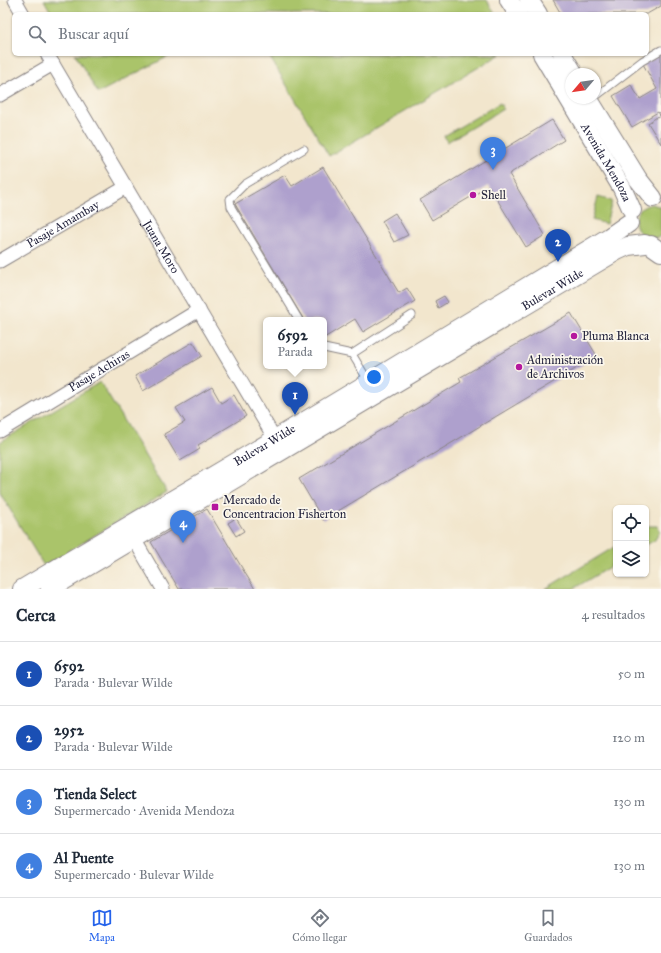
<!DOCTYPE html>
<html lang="es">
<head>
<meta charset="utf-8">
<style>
	:root { --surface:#fff; --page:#f6f6f7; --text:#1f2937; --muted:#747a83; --line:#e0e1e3; --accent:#2563eb }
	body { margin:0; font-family:"IM FELL Great Primer",serif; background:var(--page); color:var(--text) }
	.controls { position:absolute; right:12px; bottom:12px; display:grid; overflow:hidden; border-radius:6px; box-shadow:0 1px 3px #0004 }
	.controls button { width:36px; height:36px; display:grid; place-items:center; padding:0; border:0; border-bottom:1px solid var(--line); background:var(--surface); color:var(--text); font:20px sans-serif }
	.compass { position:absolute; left:565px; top:68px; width:36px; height:36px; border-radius:50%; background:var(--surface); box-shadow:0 1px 3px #0004; rotate:241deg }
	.you { position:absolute; left:374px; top:377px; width:14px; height:14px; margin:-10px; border:3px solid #fff; border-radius:50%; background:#1a73e8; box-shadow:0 0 0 6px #1a73e833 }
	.badge { display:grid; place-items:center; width:26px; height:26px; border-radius:50%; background:var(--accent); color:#fff; font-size:13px; font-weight:700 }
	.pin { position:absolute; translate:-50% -33px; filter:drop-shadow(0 1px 2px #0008) }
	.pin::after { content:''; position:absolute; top:21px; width:14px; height:12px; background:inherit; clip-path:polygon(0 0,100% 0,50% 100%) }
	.popup { position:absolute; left:263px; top:317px; width:64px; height:52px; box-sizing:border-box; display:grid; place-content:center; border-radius:6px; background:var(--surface); filter:drop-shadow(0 1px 3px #0005); font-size:13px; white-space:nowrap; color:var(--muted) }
	.popup b { font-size:15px; color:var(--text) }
	.popup::after { content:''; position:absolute; left:50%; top:100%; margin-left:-8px; border:8px solid transparent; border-top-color:var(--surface) }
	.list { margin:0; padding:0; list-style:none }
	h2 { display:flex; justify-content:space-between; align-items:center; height:52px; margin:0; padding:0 16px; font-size:17px }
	h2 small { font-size:13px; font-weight:400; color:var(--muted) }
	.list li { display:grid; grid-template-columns:26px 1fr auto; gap:12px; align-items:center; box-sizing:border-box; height:64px; padding:0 16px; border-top:1px solid var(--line) }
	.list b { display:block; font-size:15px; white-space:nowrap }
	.list p { margin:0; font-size:13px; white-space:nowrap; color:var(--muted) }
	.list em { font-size:13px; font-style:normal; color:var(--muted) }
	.icon { flex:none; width:22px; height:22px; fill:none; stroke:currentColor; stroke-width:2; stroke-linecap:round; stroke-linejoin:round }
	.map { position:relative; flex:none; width:661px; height:589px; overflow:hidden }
	.search { position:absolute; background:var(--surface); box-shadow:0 1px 3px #0004; left:12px; right:12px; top:12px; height:44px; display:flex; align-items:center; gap:10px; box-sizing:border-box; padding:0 14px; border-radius:6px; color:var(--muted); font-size:15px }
	.sheet { height:308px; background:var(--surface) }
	nav { display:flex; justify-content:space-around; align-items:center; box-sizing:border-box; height:56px; border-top:1px solid var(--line); background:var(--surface); font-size:11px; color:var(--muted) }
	nav a { display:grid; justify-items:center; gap:2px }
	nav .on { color:var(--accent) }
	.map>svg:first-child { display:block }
</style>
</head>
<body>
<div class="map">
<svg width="661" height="589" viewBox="0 0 661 589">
	<rect width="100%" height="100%" fill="#fbf7ec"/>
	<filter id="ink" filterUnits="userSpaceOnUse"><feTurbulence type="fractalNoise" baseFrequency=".025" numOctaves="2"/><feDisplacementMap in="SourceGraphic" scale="8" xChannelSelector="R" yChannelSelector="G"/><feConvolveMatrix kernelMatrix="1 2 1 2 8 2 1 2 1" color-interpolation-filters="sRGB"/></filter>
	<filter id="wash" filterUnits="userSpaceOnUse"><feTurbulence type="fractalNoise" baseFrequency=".012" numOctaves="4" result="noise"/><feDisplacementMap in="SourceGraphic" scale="16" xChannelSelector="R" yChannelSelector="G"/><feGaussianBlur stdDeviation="0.9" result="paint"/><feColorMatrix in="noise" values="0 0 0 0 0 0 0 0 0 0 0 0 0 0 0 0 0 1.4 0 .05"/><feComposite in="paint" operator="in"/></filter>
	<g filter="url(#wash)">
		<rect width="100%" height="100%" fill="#f2e6cd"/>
		<g fill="#aac46a" stroke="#667352">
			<polygon points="44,0 487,0 495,14 52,14"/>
			<polygon points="75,54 173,54 98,93"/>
			<polygon points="268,54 501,54 329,156"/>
			<polygon points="500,103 503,109 447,142 444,136"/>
			<polygon points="598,197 612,201 606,224 592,220"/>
			<path d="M652 204 661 207V236C636 247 623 210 652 204Z"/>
			<polygon points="100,382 167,492 44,566 0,493 0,442"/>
			<polygon points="648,526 657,526 660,531 655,540 646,545 646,528"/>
			<polygon points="616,546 616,563 573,589 545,589"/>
		</g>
		<g id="blocks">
			<g fill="#aea0cd">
				<polygon points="553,0 661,0 661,6 647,14 561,14"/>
				<polygon points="661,54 661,144 648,123 660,115 658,112 632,127 613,96 631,85 640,99 657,89 643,64"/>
				<polygon points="552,120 564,140 509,174 545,235 526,247 489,186 432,220 420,200"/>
				<polygon points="323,167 399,293 407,288 415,301 363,332 355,319 324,338 324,320 304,320 235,204 285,175 292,186"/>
				<polygon points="395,213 408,235 394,242 382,221"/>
				<polygon points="444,296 448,302 438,308 435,301"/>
				<polygon points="571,313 597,356 323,520 299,479 461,382 459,378"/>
				<polygon points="193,342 202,356 143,391 135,376"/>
				<polygon points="212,387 221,403 234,395 246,416 198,445 200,449 180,461 164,434 185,422 176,408"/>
				<polygon points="207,509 245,573 255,589 179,589 151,542"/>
				<polygon points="236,518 244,531 236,536 228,523"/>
			</g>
		</g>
	</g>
	<g filter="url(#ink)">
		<use href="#blocks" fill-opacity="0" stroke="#8a8484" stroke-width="1"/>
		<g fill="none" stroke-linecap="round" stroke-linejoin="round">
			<defs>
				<g id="service">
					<polyline points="595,97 642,61 661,50"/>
					<polyline points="299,320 231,207 230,199 245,184 304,149"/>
					<polyline points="324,348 352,354 369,382"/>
					<polyline points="352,354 412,315"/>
				</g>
				<g id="minor">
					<polyline points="15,0 23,14"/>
					<path id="s1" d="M47 54 275 439"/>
					<polyline points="0,95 53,64"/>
					<path id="s2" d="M0 261 126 187"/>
					<path id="s3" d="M0 431 199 310"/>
					<polyline points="130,532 163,589"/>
				</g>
				<g id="secondary">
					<polyline points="509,0 518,14"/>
					<polyline points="529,0 538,14"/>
					<path id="s4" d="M542 54 622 188 632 210"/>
					<polyline points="562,54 574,74"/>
					<polyline points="588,98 638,179 653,198"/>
					<polyline points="651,245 661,252"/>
					<path id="s5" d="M22 589 275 439 609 237 629 223"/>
					<path id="s6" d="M50 589 617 251 628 246 645 244"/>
				</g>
			</defs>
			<use href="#service" stroke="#8a8484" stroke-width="9"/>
			<use href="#minor" stroke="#8a8484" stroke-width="15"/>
			<use href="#secondary" stroke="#8a8484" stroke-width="20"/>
			<use href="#service" stroke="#fff" stroke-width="7"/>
			<use href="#minor" stroke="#fff" stroke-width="13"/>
			<use href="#secondary" stroke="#fff" stroke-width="18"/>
		</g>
	</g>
	<g fill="#b5179e" stroke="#fbf7ec" stroke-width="1.5">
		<circle cx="473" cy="195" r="4"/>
		<circle cx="574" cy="336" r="4"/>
		<circle cx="519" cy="367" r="4"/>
		<rect x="211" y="503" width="8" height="8" rx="2"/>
	</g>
	<g text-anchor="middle" stroke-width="3.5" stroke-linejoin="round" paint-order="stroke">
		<g font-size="12" fill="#22223b" stroke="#fbf7ec">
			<text dy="4" stroke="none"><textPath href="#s4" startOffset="126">Avenida Mendoza</textPath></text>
			<text dy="4" stroke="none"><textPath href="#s2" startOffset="73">Pasaje Amambay</textPath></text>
			<text dy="4" stroke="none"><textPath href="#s1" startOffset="224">Juana Moro</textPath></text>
			<text dy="4" stroke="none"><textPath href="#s6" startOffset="585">Bulevar Wilde</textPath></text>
			<text dy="4" stroke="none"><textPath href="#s3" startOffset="116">Pasaje Achiras</textPath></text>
			<text dy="4" stroke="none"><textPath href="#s5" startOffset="282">Bulevar Wilde</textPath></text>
		</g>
		<g font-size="12" fill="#22223b" stroke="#fbf7ec" text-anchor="start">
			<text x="481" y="199">Shell</text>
			<text x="582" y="340">Pluma Blanca</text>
			<text x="527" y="364">Administración<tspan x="527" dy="14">de Archivos</tspan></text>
			<text x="223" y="504">Mercado de<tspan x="223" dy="14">Concentracion Fisherton</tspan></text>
		</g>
	</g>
</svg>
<div class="controls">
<button><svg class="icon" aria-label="locate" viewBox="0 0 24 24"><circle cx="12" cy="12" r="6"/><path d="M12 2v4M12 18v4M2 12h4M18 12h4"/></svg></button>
<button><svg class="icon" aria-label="layers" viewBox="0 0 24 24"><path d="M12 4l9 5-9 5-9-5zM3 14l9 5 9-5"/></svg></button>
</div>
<svg class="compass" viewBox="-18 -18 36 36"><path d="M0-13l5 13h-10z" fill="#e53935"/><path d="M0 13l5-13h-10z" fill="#747a83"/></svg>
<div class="you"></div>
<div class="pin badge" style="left:295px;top:415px;background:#1a4fb4">1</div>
<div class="popup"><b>6592</b>Parada</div>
<div class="pin badge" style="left:558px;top:262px;background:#1a4fb4">2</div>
<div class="pin badge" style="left:493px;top:170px;background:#3f7fe0">3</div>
<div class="pin badge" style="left:183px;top:543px;background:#3f7fe0">4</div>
<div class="search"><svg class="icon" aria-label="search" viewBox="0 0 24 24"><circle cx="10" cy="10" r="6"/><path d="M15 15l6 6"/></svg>Buscar aquí</div>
</div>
<section class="sheet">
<h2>Cerca<small>4 resultados</small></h2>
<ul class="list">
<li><span class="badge" style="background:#1a4fb4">1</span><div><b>6592</b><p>Parada · Bulevar Wilde</p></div><em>50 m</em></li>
<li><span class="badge" style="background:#1a4fb4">2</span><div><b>2952</b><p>Parada · Bulevar Wilde</p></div><em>120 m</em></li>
<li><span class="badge" style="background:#3f7fe0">3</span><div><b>Tienda Select</b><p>Supermercado · Avenida Mendoza</p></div><em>130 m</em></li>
<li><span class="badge" style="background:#3f7fe0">4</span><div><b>Al Puente</b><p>Supermercado · Bulevar Wilde</p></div><em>130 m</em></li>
</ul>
</section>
<nav>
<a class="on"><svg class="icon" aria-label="map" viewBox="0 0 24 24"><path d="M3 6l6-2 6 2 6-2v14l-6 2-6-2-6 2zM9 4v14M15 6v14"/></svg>Mapa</a>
<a><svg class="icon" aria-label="directions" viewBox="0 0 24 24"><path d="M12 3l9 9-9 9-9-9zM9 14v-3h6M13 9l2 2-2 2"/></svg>Cómo llegar</a>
<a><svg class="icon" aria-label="saved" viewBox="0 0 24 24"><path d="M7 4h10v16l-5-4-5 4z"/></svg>Guardados</a>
</nav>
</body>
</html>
